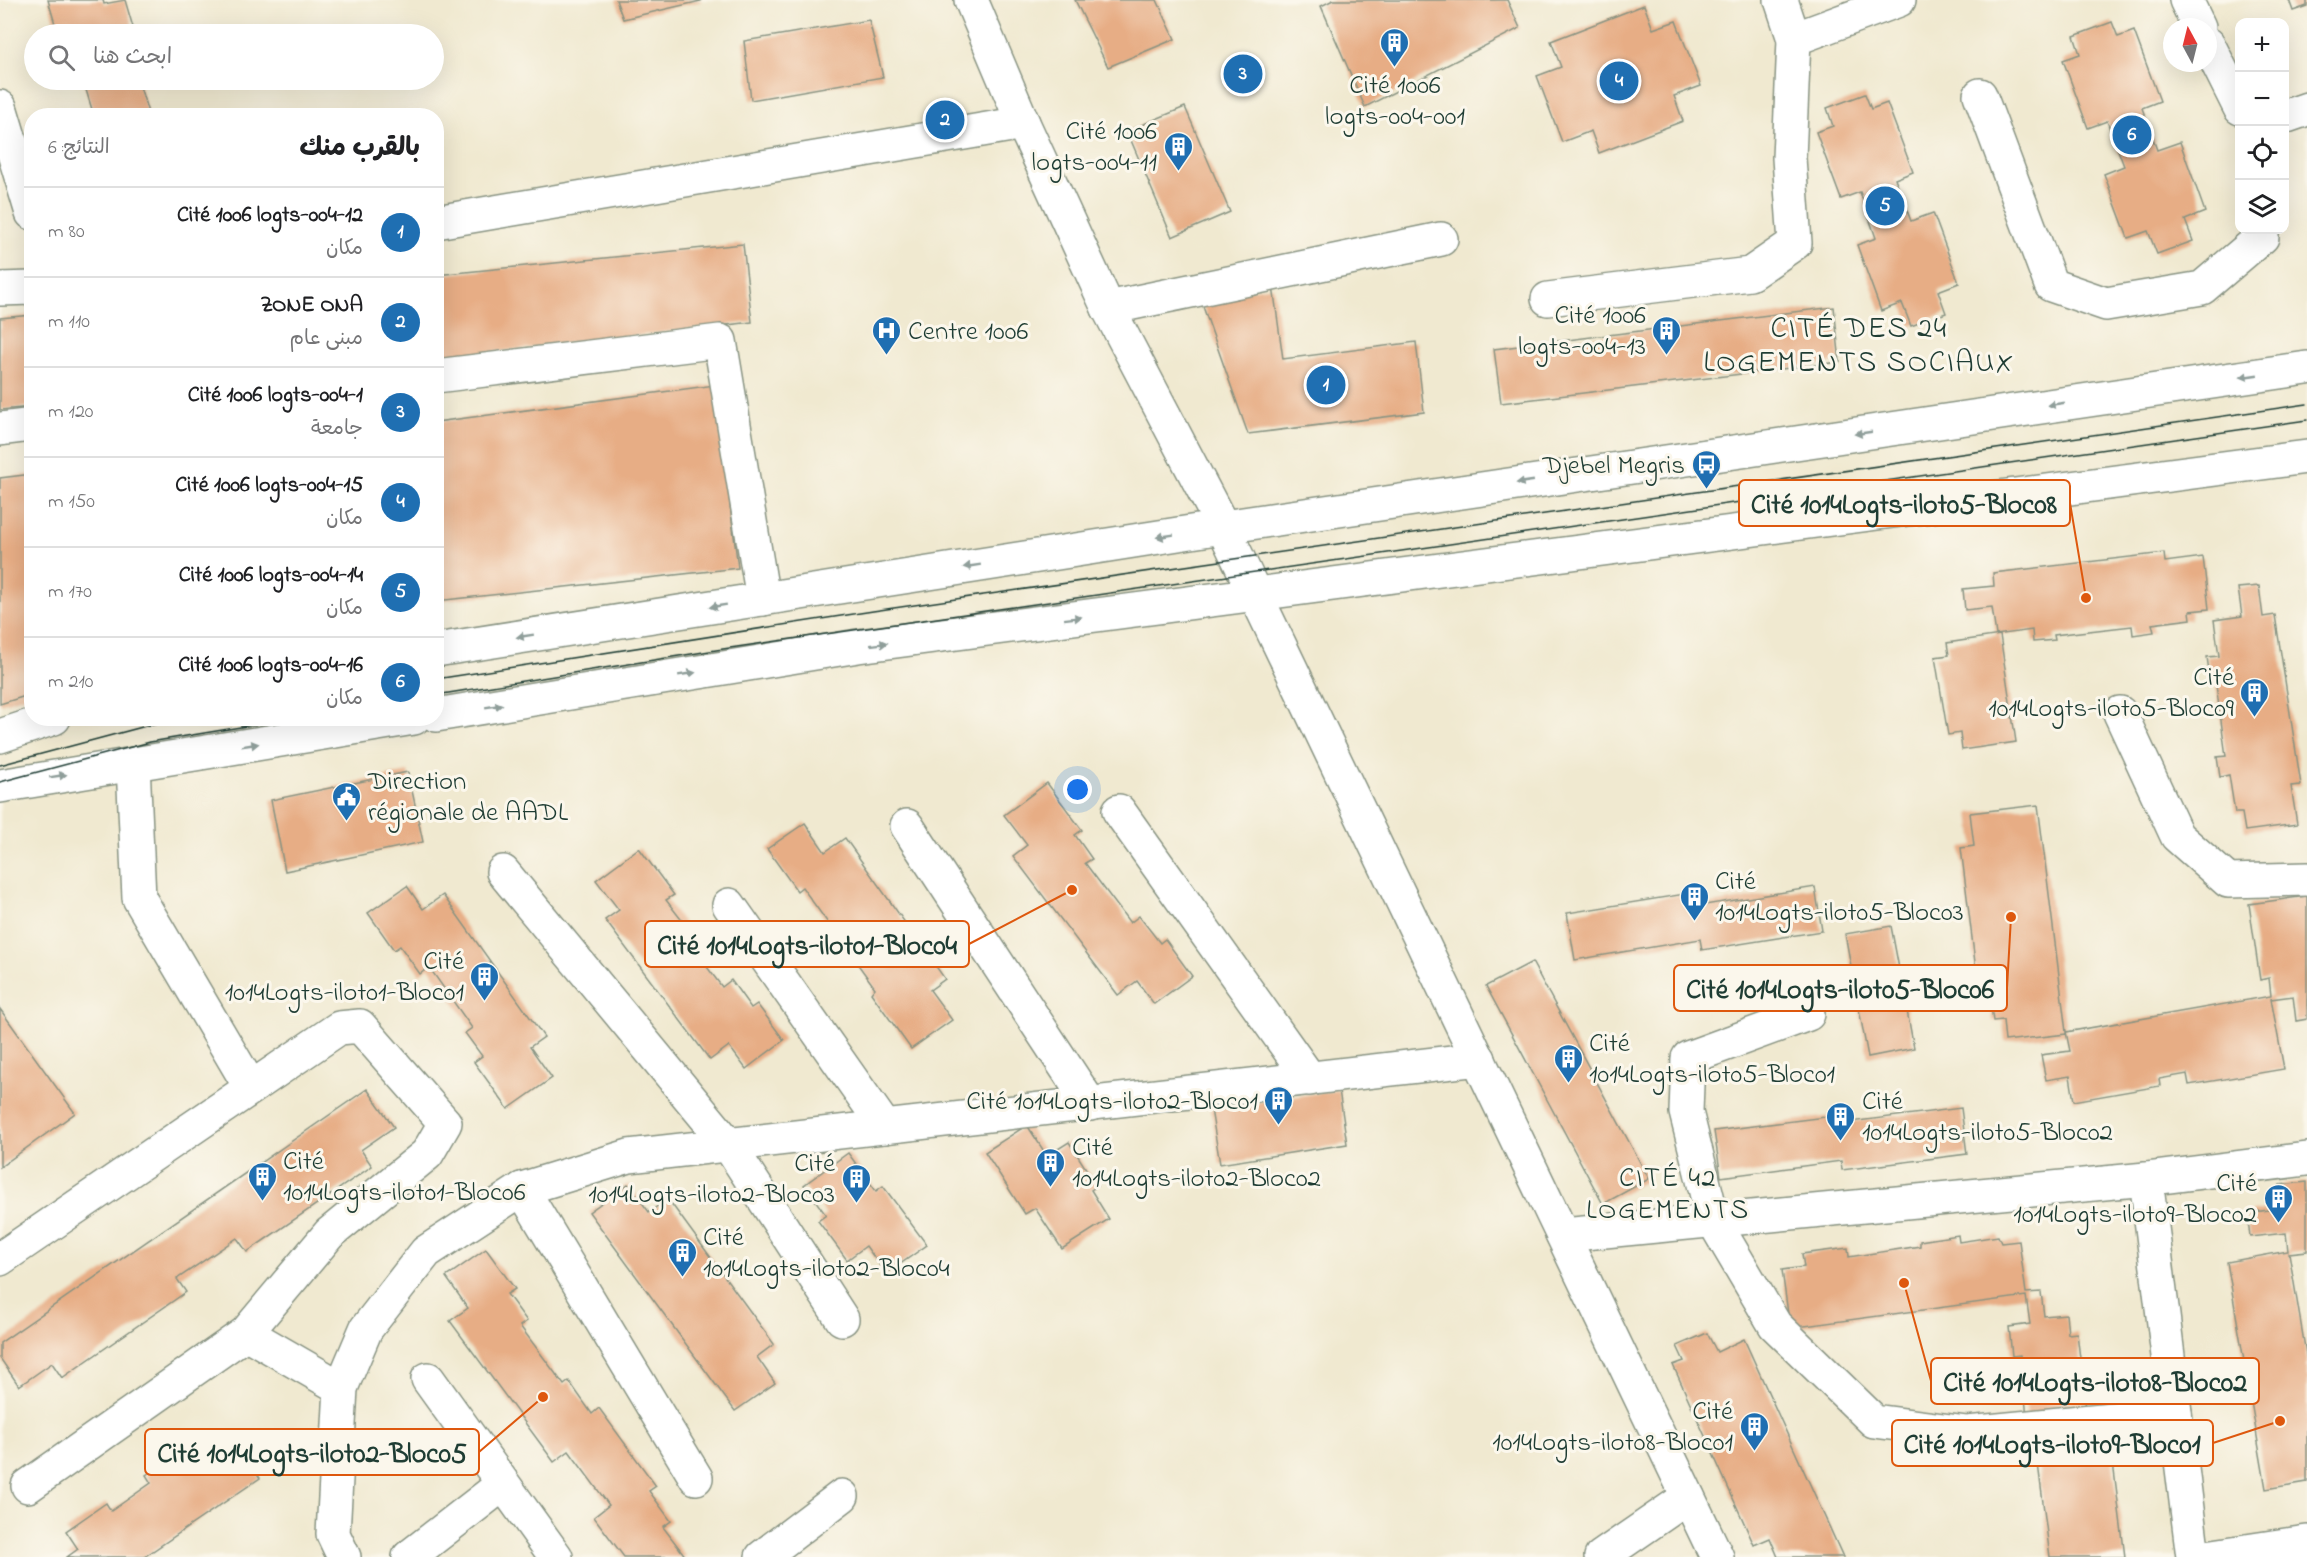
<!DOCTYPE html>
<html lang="ar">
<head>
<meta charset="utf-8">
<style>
	:root { --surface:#fff; --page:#f6f6f6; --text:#202124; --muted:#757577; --line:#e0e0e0; --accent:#1f6fb2 }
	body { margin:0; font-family:"Indie Flower","Playpen Sans Arabic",sans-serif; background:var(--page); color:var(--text); direction:rtl }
	.controls { position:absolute; right:18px; top:18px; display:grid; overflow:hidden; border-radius:12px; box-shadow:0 6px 24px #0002 }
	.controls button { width:54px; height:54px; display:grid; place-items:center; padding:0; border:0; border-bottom:2px solid var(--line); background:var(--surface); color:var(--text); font:30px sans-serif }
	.compass { position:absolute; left:2163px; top:18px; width:54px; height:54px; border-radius:50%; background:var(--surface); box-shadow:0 6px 24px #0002; rotate:353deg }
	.you { position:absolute; left:1078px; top:790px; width:21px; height:21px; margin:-15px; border:4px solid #fff; border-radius:50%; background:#1a73e8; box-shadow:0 0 0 9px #1a73e833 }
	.badge { display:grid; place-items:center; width:39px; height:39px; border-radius:50%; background:var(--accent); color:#fff; font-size:20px; font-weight:700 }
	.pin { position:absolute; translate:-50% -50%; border:3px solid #fff; box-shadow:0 2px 6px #0006 }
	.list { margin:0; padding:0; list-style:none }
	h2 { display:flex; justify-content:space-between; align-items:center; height:78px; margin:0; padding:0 24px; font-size:26px }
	h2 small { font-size:20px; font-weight:400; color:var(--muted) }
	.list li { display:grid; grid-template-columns:39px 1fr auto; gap:18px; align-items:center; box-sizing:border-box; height:90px; padding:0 24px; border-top:2px solid var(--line) }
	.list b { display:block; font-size:22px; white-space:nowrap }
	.list p { margin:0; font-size:20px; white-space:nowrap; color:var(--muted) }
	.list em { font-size:20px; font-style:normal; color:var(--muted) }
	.icon { flex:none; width:33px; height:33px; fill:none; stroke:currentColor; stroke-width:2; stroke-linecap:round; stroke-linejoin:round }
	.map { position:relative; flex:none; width:2307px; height:1557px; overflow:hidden; direction:ltr }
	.search { position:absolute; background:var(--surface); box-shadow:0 6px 24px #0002; left:24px; top:24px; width:420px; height:66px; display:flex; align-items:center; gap:15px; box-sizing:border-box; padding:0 21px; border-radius:33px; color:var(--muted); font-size:22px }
	.panel { position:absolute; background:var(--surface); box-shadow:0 6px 24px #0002; left:24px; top:108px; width:420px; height:618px; border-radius:24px; direction:rtl }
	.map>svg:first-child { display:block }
</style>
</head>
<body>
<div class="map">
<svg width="2307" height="1557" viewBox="0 0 2307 1557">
	<rect width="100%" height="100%" fill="#fbf7ec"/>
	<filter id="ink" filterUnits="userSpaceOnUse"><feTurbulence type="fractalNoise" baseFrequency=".0167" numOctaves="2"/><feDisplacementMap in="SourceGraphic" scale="12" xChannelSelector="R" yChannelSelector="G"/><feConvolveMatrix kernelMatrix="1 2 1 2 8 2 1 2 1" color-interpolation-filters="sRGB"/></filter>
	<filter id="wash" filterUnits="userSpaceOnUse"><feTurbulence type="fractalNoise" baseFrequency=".008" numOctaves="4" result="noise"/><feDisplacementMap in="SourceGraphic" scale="24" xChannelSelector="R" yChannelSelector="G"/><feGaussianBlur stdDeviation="1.35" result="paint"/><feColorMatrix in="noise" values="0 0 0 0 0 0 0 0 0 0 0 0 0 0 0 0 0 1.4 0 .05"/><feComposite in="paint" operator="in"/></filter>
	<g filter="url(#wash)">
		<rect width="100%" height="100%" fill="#f0e9d0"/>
		<g id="blocks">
			<g fill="#e7ad85">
				<polygon points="48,0 103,0 104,4 125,0 135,34 58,34"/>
				<polygon points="616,0 701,0 701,1 623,19"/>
				<polygon points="1075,0 1157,0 1175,39 1108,67"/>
				<polygon points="1333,0 1507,0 1520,28 1365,107 1321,6"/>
				<polygon points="2289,0 2307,0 2307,6 2293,11"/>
				<polygon points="1644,5 1653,29 1676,21 1701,86 1674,96 1683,121 1599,153 1591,131 1562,142 1537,76 1561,67 1551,41"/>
				<polygon points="869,20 883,77 751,100 744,41"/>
				<polygon points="2112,22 2118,37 2134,31 2160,101 2142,108 2157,150 2180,142 2205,212 2185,220 2193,241 2157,254 2148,231 2128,238 2104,174 2124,166 2107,121 2088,128 2063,60 2080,54 2074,36"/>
				<polygon points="83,80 138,80 149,116 94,116"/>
				<polygon points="1865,94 1871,109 1887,103 1913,172 1895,179 1911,221 1933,213 1959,283 1938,291 1946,313 1911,326 1902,303 1881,311 1857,245 1876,238 1860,192 1841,199 1816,132 1833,126 1827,108"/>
				<polygon points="1185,107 1230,212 1172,237 1127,131"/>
				<polygon points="743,244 752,322 436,359 436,275"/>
				<polygon points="1273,286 1283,359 1416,342 1424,412 1248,434 1200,298"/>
				<polygon points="1834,307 1840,362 1501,403 1494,349"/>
				<polygon points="32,315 32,407 0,410 0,318"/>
				<polygon points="715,385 738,568 436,601 436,422"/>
				<polygon points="32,474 32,694 0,704 0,478"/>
				<polygon points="2164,553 2165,562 2203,557 2209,609 2190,611 2191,619 2152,624 2154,632 2133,635 2132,626 2054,635 2055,640 2033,642 2032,630 1996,635 1992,607 1965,610 1963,589 1994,586 1993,573"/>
				<polygon points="2259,586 2263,617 2275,615 2301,785 2291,786 2297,824 2245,831 2242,813 2235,813 2229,775 2220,777 2217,757 2226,756 2215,678 2210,678 2207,657 2219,656 2214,620 2242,616 2238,588"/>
				<polygon points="2000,635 2016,742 1962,750 1960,733 1948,735 1935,657 1949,655 1947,643"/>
				<polygon points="408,772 423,842 285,871 271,800"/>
				<polygon points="1047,783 1082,830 1075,835 1092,859 1085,863 1130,923 1139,916 1160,943 1165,939 1192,976 1154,1004 1137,981 1118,995 1013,856 1027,845 1004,815"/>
				<polygon points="2038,805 2066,1032 2271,996 2269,978 2260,980 2249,904 2307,896 2307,1019 2296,1021 2293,996 2271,999 2284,1069 2189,1085 2187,1074 2159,1079 2160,1086 2074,1101 2070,1076 2046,1080 2041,1055 2070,1051 2066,1032 2066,1034 2005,1041 2003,1020 1993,1021 1988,986 1978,987 1961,848 1974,846 1970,813"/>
				<polygon points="805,823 825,852 845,838 945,979 930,990 952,1020 911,1049 871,993 875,988 802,887 797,891 767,849"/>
				<polygon points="639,848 674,895 666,900 684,923 677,927 722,987 731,980 751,1008 757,1004 784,1040 746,1069 729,1046 710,1060 605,920 619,910 596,880"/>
				<polygon points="407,886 423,909 443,895 544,1037 530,1047 552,1078 508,1109 474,1062 482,1056 465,1033 472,1028 429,967 420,974 400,946 394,950 368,913"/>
				<polygon points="1815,887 1822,931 1702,950 1700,939 1575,960 1567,913 1691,893 1693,907"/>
				<polygon points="1891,926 1914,1048 1868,1057 1845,934"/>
				<polygon points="1532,962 1649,1179 1603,1204 1486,986"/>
				<polygon points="0,1009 75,1113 0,1167"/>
				<polygon points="367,1089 394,1127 361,1150 372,1166 247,1252 237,1238 177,1279 186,1292 62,1378 52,1363 19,1386 0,1358 0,1343"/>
				<polygon points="1339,1090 1347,1144 1220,1164 1211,1109"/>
				<polygon points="1961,1108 1967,1154 1842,1170 1841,1161 1721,1177 1714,1131 1833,1116 1834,1124"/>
				<polygon points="1027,1125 1047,1156 1069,1142 1097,1186 1091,1190 1109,1219 1062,1249 1035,1208 1025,1214 985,1152"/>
				<polygon points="848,1153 876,1191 883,1186 927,1245 886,1274 866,1246 847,1260 818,1221 826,1215 804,1185"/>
				<polygon points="2307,1182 2307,1251 2289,1253 2307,1360 2307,1482 2266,1489 2227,1262 2288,1251 2286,1233 2250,1237 2247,1213 2283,1208 2280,1185"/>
				<polygon points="628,1184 649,1212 668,1199 774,1344 757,1357 775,1383 735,1411 589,1212"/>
				<polygon points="1958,1235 1959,1242 1998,1236 2001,1243 2019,1241 2026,1293 2041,1292 2044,1316 2066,1314 2068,1334 2077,1333 2086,1409 2027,1416 2020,1355 2012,1356 2009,1327 2030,1324 2026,1296 1790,1328 1782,1270 1804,1267 1802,1254 1848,1248 1849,1257 1920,1246 1920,1241"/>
				<polygon points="486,1249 515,1289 507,1294 527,1321 520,1326 564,1385 569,1381 592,1414 599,1408 656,1486 649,1491 671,1521 663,1527 686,1557 624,1557 594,1517 609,1505 569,1451 554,1462 450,1321 468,1308 446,1277"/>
				<polygon points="1707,1333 1717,1352 1744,1339 1843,1557 1778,1557 1770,1538 1754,1545 1673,1365 1684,1361 1677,1346"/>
				<polygon points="231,1436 260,1478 144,1557 67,1557 78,1549 66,1531 106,1503 111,1511 151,1483 146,1475 195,1441 204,1454"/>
				<polygon points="2111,1447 2125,1557 2050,1557 2037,1456"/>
			</g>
		</g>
	</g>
	<g filter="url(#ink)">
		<use href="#blocks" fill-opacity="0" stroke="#889382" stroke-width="1.5"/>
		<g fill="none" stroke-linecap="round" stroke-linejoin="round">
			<defs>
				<g id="minor">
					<polyline points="971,0 1023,123 1108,308 1223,527 1717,1557"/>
					<polyline points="1781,0 1794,39 1899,0"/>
					<polyline points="2186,0 2199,27"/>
					<polyline points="2208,44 2240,108"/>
					<polyline points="1980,95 2051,285 2106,304 2202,288 2262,237 2262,230"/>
					<polyline points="0,107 32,213"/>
					<polyline points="2284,117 2307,109"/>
					<polyline points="436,222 1023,123"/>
					<polyline points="0,289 32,288"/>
					<polyline points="1548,299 1750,274 1795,243 1789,158 1794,39"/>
					<polyline points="1108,308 1441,239"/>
					<polyline points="436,376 720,341 763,599"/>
					<polyline points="0,429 32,425"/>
					<polyline points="436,650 1223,527 2307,368"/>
					<polyline points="2120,713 2177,836 2228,881 2307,879"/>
					<polyline points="436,715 858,646 2307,457"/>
					<polyline points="0,736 54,718"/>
					<polyline points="133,764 139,898 251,1088"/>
					<polyline points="0,786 414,718"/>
					<polyline points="1119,811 1310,1079"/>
					<polyline points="907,826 1090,1104"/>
					<polyline points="503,872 728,1144 842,1319"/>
					<polyline points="729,905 885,1127"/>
					<polyline points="1808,1014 1688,1058 1686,1112 1713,1220 1775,1325 1874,1421 1967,1433 2175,1413"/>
					<polyline points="2146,1179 2193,1557"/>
					<polyline points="522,1189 696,1478"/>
					<polyline points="1563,1235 2146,1179 2307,1159"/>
					<polyline points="0,1259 339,1028 360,1026 445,1123 427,1154 329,1234 246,1333 28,1486"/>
					<polyline points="246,1333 341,1388"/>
					<polyline points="428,1379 556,1557"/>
					<polyline points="344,1557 333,1534 341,1388 366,1329 426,1252 522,1189 629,1156 1479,1059"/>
					<polyline points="409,1557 503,1484"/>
					<polyline points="762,1557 842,1496"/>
					<polyline points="1601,1557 1688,1497"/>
					<polyline points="2206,1557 2307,1542"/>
				</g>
			</defs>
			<use href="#minor" stroke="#889382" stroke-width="36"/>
			<use href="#minor" stroke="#fff" stroke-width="33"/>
			<g stroke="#1f3d34" stroke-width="1.5">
				<polyline points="436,679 873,611 2307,404"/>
				<polyline points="436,695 716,650 2307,420"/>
				<polyline points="0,765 146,726 193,718"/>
				<polyline points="0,782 150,742 295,718"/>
			</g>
		</g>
		<defs><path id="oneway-solid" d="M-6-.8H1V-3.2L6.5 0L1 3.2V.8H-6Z" transform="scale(1.5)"/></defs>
		<g fill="#8f9e9a">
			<use href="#oneway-solid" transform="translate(2249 376) rotate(172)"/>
			<use href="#oneway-solid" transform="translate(2056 404) rotate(172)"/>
			<use href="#oneway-solid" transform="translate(1863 433) rotate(172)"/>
			<use href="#oneway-solid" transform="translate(1525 482) rotate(172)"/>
			<use href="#oneway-solid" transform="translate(1165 536) rotate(171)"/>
			<use href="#oneway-solid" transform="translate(972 566) rotate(171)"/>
			<use href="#oneway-solid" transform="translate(718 606) rotate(171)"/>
			<use href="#oneway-solid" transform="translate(1073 618) rotate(-7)"/>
			<use href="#oneway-solid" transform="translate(525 636) rotate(171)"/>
			<use href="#oneway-solid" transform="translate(879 644) rotate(-7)"/>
			<use href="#oneway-solid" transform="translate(687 674) rotate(-9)"/>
			<use href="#oneway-solid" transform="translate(494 706) rotate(-9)"/>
			<use href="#oneway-solid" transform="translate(250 745) rotate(-9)"/>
			<use href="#oneway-solid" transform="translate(58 776) rotate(-9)"/>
		</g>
	</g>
	<defs>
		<symbol id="building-pin" viewBox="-11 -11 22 30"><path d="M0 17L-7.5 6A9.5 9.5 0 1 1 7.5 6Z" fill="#1f6fb2" stroke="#fbf7ec"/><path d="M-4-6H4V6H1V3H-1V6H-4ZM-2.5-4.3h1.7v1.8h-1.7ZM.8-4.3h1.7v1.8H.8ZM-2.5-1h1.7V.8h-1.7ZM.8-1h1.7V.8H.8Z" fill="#fff"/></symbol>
		<symbol id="hospital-pin" viewBox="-11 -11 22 30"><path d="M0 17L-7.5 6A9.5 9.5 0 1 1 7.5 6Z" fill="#1f6fb2" stroke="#fbf7ec"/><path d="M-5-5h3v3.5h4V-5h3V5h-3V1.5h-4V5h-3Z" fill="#fff"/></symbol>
		<symbol id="bus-pin" viewBox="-11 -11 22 30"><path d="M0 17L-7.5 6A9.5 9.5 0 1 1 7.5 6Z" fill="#1f6fb2" stroke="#fbf7ec"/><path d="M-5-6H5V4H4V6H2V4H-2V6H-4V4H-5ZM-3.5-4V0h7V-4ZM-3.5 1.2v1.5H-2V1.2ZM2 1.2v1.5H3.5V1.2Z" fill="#fff"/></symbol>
		<symbol id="civic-pin" viewBox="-11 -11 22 30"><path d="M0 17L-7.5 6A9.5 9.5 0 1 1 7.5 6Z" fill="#1f6fb2" stroke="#fbf7ec"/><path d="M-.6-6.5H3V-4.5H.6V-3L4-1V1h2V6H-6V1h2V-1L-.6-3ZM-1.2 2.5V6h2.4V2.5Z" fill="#fff"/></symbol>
	</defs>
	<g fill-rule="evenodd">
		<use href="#building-pin" x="1378" y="26" width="33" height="45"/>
		<use href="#building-pin" x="1162" y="130" width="33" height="45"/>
		<use href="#hospital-pin" x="870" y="314" width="33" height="45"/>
		<use href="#building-pin" x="1650" y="314" width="33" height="45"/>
		<use href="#bus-pin" x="1690" y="448" width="33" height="45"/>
		<use href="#building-pin" x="2238" y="676" width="33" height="45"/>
		<use href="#civic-pin" x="330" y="780" width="33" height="45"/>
		<use href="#building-pin" x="1678" y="880" width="33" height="45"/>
		<use href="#building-pin" x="468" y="960" width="33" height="45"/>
		<use href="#building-pin" x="1552" y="1042" width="33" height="45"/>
		<use href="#building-pin" x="1262" y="1084" width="33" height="45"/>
		<use href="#building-pin" x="1824" y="1100" width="33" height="45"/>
		<use href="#building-pin" x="1034" y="1146" width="33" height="45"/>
		<use href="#building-pin" x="246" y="1160" width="33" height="45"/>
		<use href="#building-pin" x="840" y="1162" width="33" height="45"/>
		<use href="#building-pin" x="2262" y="1182" width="33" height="45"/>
		<use href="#building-pin" x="666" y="1236" width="33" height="45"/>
		<use href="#building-pin" x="1738" y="1410" width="33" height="45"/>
	</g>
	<g text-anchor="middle" stroke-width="6" stroke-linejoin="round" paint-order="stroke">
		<g font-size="27" fill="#1f3d34" stroke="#fbf7ec" text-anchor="end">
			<text x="1395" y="93" text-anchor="middle">Cité 1006<tspan x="1395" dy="31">logts-004-001</tspan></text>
			<text x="1157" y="139">Cité 1006<tspan x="1157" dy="31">logts-004-11</tspan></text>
			<text x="1646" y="323">Cité 1006<tspan x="1646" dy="31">logts-004-13</tspan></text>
			<text x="908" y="339" text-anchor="start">Centre 1006</text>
			<text x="1685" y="473">Djebel Megris</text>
			<text x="2234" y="685">Cité<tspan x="2234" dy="31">1014Logts-ilot05-Bloc09</tspan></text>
			<text x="368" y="789" text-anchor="start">Direction<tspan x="368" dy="31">régionale de AADL</tspan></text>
			<text x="1715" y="889" text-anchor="start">Cité<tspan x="1715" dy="31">1014Logts-ilot05-Bloc03</tspan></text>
			<text x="464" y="969">Cité<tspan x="464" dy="31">1014Logts-ilot01-Bloc01</tspan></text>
			<text x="1589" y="1051" text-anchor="start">Cité<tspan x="1589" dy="31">1014Logts-ilot05-Bloc01</tspan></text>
			<text x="1258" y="1109">Cité 1014Logts-ilot02-Bloc01</text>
			<text x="1862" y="1109" text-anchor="start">Cité<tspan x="1862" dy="31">1014Logts-ilot05-Bloc02</tspan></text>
			<text x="1072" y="1155" text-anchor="start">Cité<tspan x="1072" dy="31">1014Logts-ilot02-Bloc02</tspan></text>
			<text x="283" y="1169" text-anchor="start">Cité<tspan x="283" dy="31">1014Logts-ilot01-Bloc06</tspan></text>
			<text x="835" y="1171">Cité<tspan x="835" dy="31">1014Logts-ilot02-Bloc03</tspan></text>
			<text x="2257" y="1191">Cité<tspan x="2257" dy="31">1014Logts-ilot09-Bloc02</tspan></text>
			<text x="703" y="1245" text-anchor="start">Cité<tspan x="703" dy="31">1014Logts-ilot02-Bloc04</tspan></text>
			<text x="1733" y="1419">Cité<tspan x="1733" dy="31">1014Logts-ilot08-Bloc01</tspan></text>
		</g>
		<g font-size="28" letter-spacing="1.5" fill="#1f3d34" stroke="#fbf7ec">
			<text x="1668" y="1186">CITÉ 42<tspan x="1668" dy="32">LOGEMENTS</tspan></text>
		</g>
		<g font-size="30" letter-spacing="1.5" fill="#1f3d34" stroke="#fbf7ec">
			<text x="1859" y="337">CITÉ DES 24<tspan x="1859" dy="34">LOGEMENTS SOCIAUX</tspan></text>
		</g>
	</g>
	<path fill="none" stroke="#de580e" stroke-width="2" d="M2086 598L2070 503M1072 890L969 944M2011 917L2007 988M1904 1283L1931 1381M2280 1421L2213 1443M543 1397L479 1452"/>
	<g fill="#de580e" stroke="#fbf7ec" stroke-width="2">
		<circle cx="2086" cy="598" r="6"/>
		<circle cx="1072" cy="890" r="6"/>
		<circle cx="2011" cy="917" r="6"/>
		<circle cx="1904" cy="1283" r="6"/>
		<circle cx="2280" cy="1421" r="6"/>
		<circle cx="543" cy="1397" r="6"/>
	</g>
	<g fill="#fbf7ec" stroke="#de580e" stroke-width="2">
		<rect x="1739" y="480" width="331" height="46" rx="6"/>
		<rect x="645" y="921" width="324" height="46" rx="6"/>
		<rect x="1674" y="965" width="333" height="46" rx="6"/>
		<rect x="1931" y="1358" width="328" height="46" rx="6"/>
		<rect x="1892" y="1420" width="321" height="46" rx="6"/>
		<rect x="145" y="1429" width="334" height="46" rx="6"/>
	</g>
	<g font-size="28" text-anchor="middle" font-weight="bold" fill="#1f3d34">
		<text x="1904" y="513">Cité 1014Logts-ilot05-Bloc08</text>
		<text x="807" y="954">Cité 1014Logts-ilot01-Bloc04</text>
		<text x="1840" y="998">Cité 1014Logts-ilot05-Bloc06</text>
		<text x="2095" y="1391">Cité 1014Logts-ilot08-Bloc02</text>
		<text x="2052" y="1453">Cité 1014Logts-ilot09-Bloc01</text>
		<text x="312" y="1462">Cité 1014Logts-ilot02-Bloc05</text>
	</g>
</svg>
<div class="controls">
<button>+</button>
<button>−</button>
<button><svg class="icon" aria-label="locate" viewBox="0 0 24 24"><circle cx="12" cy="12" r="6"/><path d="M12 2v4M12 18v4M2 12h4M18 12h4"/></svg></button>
<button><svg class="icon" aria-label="layers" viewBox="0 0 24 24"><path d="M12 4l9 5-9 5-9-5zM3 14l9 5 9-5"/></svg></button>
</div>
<svg class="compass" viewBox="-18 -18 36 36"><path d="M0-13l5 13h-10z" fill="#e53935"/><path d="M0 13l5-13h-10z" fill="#757577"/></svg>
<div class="you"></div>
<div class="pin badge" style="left:1326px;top:385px">1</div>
<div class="pin badge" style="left:945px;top:120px">2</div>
<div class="pin badge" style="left:1243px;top:74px">3</div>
<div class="pin badge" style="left:1619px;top:81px">4</div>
<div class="pin badge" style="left:1885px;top:206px">5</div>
<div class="pin badge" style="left:2132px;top:135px">6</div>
<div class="search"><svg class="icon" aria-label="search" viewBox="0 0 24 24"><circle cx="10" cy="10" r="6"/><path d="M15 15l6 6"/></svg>ابحث هنا</div>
<section class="panel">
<h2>بالقرب منك<small>النتائج: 6</small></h2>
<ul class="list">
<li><span class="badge">1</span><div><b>Cité 1006 logts-004-12</b><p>مكان</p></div><em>80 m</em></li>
<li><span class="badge">2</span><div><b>ZONE ONA</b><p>مبنى عام</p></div><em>110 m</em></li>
<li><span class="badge">3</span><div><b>Cité 1006 logts-004-1</b><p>جامعة</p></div><em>120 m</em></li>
<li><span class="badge">4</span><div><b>Cité 1006 logts-004-15</b><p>مكان</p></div><em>150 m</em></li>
<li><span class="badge">5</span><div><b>Cité 1006 logts-004-14</b><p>مكان</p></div><em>170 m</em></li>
<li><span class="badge">6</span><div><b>Cité 1006 logts-004-16</b><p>مكان</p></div><em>210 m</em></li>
</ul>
</section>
</div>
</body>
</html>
